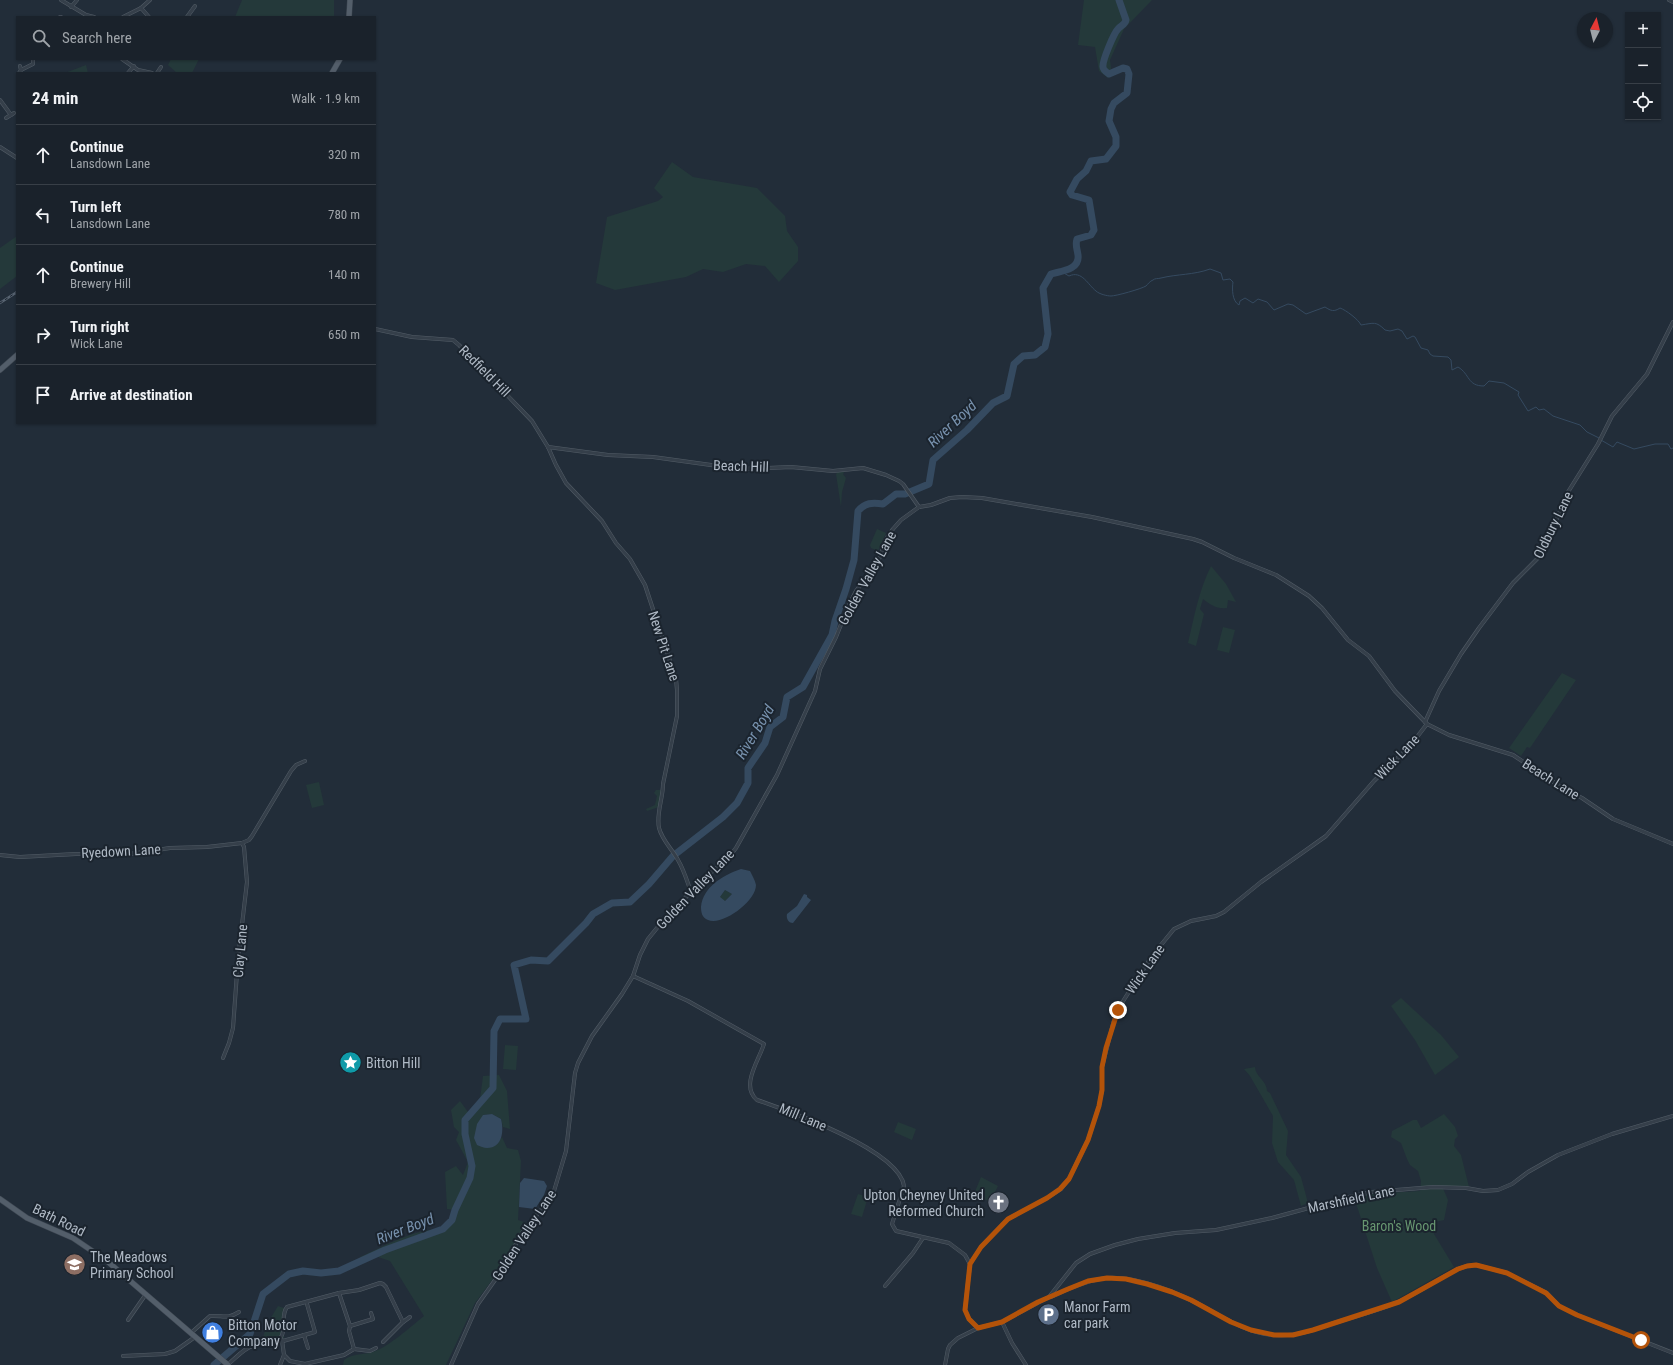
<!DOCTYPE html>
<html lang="en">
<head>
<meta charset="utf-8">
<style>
	:root { --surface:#1a222b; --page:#272f37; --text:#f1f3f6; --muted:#9fa4a9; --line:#383f47 }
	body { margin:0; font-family:"Roboto Condensed",sans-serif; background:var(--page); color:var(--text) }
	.controls { position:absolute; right:12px; top:12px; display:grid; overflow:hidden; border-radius:0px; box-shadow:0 1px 3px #0004 }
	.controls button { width:36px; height:36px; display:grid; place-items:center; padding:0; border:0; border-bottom:1px solid var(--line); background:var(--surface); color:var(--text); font:20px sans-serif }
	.compass { position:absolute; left:1577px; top:12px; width:36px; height:36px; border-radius:50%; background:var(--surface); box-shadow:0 1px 3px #0004; rotate:7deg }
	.stop { position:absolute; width:12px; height:12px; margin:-9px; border:3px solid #b45309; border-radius:50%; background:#fff }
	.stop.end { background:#b45309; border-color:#fff; box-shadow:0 1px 4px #0008 }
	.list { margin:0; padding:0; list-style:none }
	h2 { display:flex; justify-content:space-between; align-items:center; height:52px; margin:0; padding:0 16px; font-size:17px }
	h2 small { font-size:13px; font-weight:400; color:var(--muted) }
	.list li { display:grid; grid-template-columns:26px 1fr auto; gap:12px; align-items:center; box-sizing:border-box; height:60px; padding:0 16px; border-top:1px solid var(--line) }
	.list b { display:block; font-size:15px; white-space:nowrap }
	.list p { margin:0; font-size:13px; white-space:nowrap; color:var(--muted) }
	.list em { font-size:13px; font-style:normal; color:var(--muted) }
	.icon { flex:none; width:22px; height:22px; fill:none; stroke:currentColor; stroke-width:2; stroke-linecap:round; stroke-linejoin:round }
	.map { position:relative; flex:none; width:1673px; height:1365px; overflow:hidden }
	.search { position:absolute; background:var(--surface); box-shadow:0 1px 3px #0004; left:16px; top:16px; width:360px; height:44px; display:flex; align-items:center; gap:10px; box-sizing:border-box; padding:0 14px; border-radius:0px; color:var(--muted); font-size:15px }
	.panel { position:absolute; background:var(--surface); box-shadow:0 1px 3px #0004; left:16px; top:72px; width:360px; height:352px; border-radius:0px }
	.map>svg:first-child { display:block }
</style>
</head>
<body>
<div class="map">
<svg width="1673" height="1365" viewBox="0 0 1673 1365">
	<rect width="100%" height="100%" fill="#222d39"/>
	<g fill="#24393a">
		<polygon points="242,0 334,0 334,17 235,17"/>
		<polygon points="1084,0 1152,0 1124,29 1110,60 1111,68 1108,78 1099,71 1095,47 1078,45"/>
		<polygon points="171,59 199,59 192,73 177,73 168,65"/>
		<polygon points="86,65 88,73 65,73"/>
		<polygon points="672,162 693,177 757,188 785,216 787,231 798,247 798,261 779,282 765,266 746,264 723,272 703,269 686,277 615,290 596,283 607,217 658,201 663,197 654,188"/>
		<polygon points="17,236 17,276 0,289 0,248"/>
		<polygon points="845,471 843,474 846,478 842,492 841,507 836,474 838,472"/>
		<polygon points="877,529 886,533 878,551 871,548 870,545"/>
		<path d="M1211 566 1226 584 1236 602 1228 600 1227 608C1216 609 1211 605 1203 599L1200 609 1204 614 1196 646 1188 643C1194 617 1199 590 1211 566Z"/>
		<polygon points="1223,627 1235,630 1229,653 1217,650"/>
		<polygon points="1562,673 1576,680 1530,748 1527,747 1521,756 1509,748"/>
		<polygon points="319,782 324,805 312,808 306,785"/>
		<polygon points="656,790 661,790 659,807 647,811 646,809 655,805 657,796 654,793"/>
		<polygon points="725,890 732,894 725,901 720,899 720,897"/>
		<polygon points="1401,998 1441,1035 1459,1057 1435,1075 1415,1040 1391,1006"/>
		<polygon points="505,1045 518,1046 516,1070 503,1069"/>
		<path d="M1255 1067C1255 1076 1267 1081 1267 1091L1270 1093 1288 1131 1286 1155 1301 1177 1308 1203 1301 1206 1294 1180 1278 1162 1272 1143 1273 1116 1250 1076 1244 1069Z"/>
		<path d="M499 1075 507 1091 510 1129 503 1127 501 1119 492 1114 483 1115 496 1145 502 1137 507 1148 518 1150 521 1161 518 1220 527 1223 498 1272 475 1303 446 1365H343L344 1360C353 1353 363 1355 373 1352 390 1346 410 1327 424 1316L390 1261 378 1257 361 1260 360 1257C384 1246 416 1228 443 1229L452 1220 455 1210 447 1209 445 1172 456 1166 463 1175 468 1162 456 1140 459 1132 454 1127 451 1110 460 1101 468 1112 480 1099 483 1076Z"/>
		<polygon points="1444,1114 1455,1127 1458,1136 1455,1139 1454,1146 1461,1155 1469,1187 1442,1186 1448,1200 1444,1220 1435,1222 1433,1227 1434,1234 1454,1267 1392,1302 1377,1268 1354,1197 1372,1194 1420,1191 1421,1181 1418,1171 1410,1165 1407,1159 1401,1143 1391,1137 1392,1131 1413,1120 1417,1120 1421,1128"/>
		<polygon points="898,1122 916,1129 912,1140 894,1132"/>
		<polygon points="981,1177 998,1186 994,1194 995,1195 992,1203 974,1194"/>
		<polygon points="858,1194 868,1197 862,1217 851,1214"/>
		<polygon points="278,1306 284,1308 284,1338 280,1342 261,1344 267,1324"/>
	</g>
	<g fill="#354a60" fill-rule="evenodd">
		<path d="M741 869 750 871C752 875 755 880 756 885 756 901 723 926 708 920 702 918 701 912 701 907 703 887 723 875 741 869ZM725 890 732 894 725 901 720 897Z"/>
		<path d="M804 894 807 895V897L811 900 793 923C788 923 786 918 787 914L797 906Z"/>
		<path d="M492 1114 501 1119C504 1130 503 1148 487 1148 484 1148 480 1146 477 1145L474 1138 477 1124 483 1115Z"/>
		<polygon points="524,1178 544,1181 547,1186 544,1195 535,1209 519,1207 520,1183"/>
	</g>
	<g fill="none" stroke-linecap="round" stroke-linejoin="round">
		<g stroke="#354a60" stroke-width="1">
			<path d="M1062 272 1069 276C1082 270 1088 285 1096 291 1099 294 1107 296 1111 296 1116 296 1141 289 1146 286 1148 284 1150 281 1153 280 1155 278 1158 279 1161 278 1177 274 1194 275 1210 269L1221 273 1223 280 1230 279 1233 282C1232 289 1232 301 1239 305L1240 301 1245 298 1253 303 1258 299 1267 302 1274 310 1288 304 1293 305 1306 314 1325 307C1331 311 1334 312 1340 308 1346 310 1359 320 1361 325 1374 323 1376 321 1385 330L1390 331 1398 329 1402 331 1407 339 1413 336 1415 337 1421 348 1428 350 1430 354 1433 356 1448 357 1451 360 1452 370 1458 367C1470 374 1467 386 1484 386L1489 381 1504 383 1519 392 1518 395 1528 411 1536 407 1539 410 1544 409 1553 416 1580 425 1587 432 1599 438"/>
			<polyline points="1601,440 1613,447 1617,442 1634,449 1655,444 1668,444 1671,449 1673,448"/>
		</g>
		<path stroke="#354a60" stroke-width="7" d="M214 1365 250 1334 263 1294 289 1274 303 1271 321 1273 339 1271 385 1250 443 1229 452 1220 455 1210 470 1178 472 1166 465 1134V1120L493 1088 494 1031 500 1019H526L514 965 531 960 548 961 586 923 593 914 612 903 630 902 649 884 673 856 723 817 737 803 748 783V768L765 743 770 727 783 717 787 697 803 687 832 635 835 621 846 589 854 560 858 511C865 503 872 502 883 504L896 494H905L929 484 933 460 967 430 993 403 1007 396 1014 364 1023 356 1035 355 1045 347 1048 334 1043 288 1051 274C1061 271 1080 270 1078 255 1077 248 1075 245 1077 239L1091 235 1094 230 1089 200 1072 195 1070 192 1077 179 1086 171 1091 161 1106 159 1116 146V137L1109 121 1111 109 1114 103 1127 93 1129 74 1127 69 1123 68 1109 74C1106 72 1103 70 1103 67 1102 61 1114 33 1118 29 1121 25 1125 25 1126 20L1119 0"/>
		<defs>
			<g id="minor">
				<polyline points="61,0 86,15 94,17"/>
				<polyline points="1669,0 1673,2"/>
				<polyline points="71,7 77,0"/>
				<polyline points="141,8 149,17"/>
				<polyline points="60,17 61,17"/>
				<polyline points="123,17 141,8 150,0"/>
				<polyline points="187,17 195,6"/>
				<polyline points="122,59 138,70 152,73"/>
				<polyline points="21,70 33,64 33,59"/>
				<polyline points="19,73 21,70 20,66"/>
				<polyline points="128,73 134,66"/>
				<polyline points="157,73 161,67"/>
				<polyline points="0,100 11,115"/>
				<polyline points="6,118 14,113"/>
				<polyline points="0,147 17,158"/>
				<path d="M375 329 412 337 453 340 459 345 532 421 548 447 556 465 566 483 602 521 616 543 630 559 645 585 676 679 677 690V716L663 784C663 799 656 813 659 828 662 840 672 849 678 860 684 870 687 881 691 892"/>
				<polyline points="548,447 608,455 653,457 740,469 791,467 833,471 863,468 886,475 899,481 903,484 919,507"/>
				<polyline points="919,507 931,505 950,498 962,497 982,498 1092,517 1193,539 1202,542 1234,558 1276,575 1309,596 1322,608 1348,640 1369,656 1395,691 1427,724 1449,735 1513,755 1558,785 1582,798 1613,819 1673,844"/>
				<polyline points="1425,722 1439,691 1461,654 1479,628 1513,583 1539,557 1550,535 1568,492 1598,444 1612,416 1647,374 1673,322"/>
				<polyline points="0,855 20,857 76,854 130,854 170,848 207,847 242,843 249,840 252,836 291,771 296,765 305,761"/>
				<path d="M633 976 688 1001 764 1044C759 1060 740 1086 757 1100 789 1111 899 1150 904 1186L892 1224 896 1231 949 1243 965 1255 970 1264"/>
				<polyline points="223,1058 229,1043 233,1028 238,959 247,882 244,847 242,843"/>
				<polyline points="885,1286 913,1253 923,1238"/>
				<polyline points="339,1293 350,1326 349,1331 354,1349"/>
				<path d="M1051 1297C1069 1288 1086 1281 1105 1278 1137 1275 1181 1294 1208 1309 1229 1321 1251 1334 1275 1335 1296 1337 1314 1330 1334 1323 1356 1316 1379 1311 1400 1301 1420 1292 1438 1279 1458 1269L1467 1266 1476 1265 1507 1273 1547 1293 1559 1306 1577 1315 1673 1353"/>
				<polyline points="128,1320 146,1294"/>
				<polyline points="403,1322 410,1317"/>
				<polyline points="1002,1322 1012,1343 1026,1365"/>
				<polyline points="350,1326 373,1319 371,1313"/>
				<polyline points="978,1328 969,1319 965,1310 970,1264 981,1247 1008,1219 1047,1198 1061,1189 1069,1179 1088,1140 1099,1106 1102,1090 1102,1067 1114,1020 1118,1009 1152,956 1174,929 1191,921 1216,916 1224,912 1261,882 1326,836 1374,781 1410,746 1427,724"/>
				<path d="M191 1333 210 1316C223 1315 226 1320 239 1312"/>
				<polyline points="304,1335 308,1348"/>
				<polyline points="283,1341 315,1332 307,1304"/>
				<polyline points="354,1349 370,1351 376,1348"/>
				<polyline points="284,1355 290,1361 305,1364 344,1355 354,1349"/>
				<polyline points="123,1356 165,1354 175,1351 195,1337"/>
				<path d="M227 1365C235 1359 243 1349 252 1346 262 1343 275 1346 281 1337 287 1328 280 1316 287 1307L339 1293 359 1290 380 1283 383 1284 386 1287 403 1322 383 1342"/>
				<polyline points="280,1365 284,1355 282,1340"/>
				<polyline points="451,1365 478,1304 500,1273 522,1233 550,1199 554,1191 566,1151 575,1073 578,1063 592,1036 622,994 633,976 640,955 648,939 666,917 707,876 729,857 736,848 777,775 815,691 820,669 836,637 848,607 856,591 878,562 886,539 893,529 901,520 919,507"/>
				<polyline points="945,1365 948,1349 950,1345 958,1338 978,1328 1002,1322 1049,1297 1076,1263 1090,1254 1115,1245 1138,1239 1175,1233 1216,1230 1272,1218 1349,1197 1372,1192 1433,1187 1466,1188 1483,1191 1498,1190 1512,1184 1528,1172 1558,1155 1612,1134 1673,1116"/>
			</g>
			<g id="primary">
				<polyline points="349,17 350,0"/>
				<polyline points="332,73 340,59"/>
				<polyline points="0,370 17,355"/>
				<polyline points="0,1199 27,1218 73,1238 107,1261 228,1365"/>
			</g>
		</defs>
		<use href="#minor" stroke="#535d67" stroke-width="4"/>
		<use href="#primary" stroke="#3f4853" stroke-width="6"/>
		<use href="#minor" stroke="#353f4a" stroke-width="3"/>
		<use href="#primary" stroke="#535e6a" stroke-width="5"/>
		<defs>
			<polyline id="rail" points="0,303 17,292"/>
		</defs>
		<use href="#rail" stroke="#576371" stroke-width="2.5"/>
		<use href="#rail" stroke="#1b242e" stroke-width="1" stroke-dasharray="3" stroke-linecap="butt"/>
	</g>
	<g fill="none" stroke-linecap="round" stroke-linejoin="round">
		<polyline stroke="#b45309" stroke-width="5" points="1118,1010 1106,1048 1102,1067 1102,1090 1099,1106 1088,1140 1069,1179 1060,1189 1047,1198 1008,1219 981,1247 970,1264 965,1310 969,1319 978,1328 1002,1322 1038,1302 1068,1289 1088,1281 1107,1278 1126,1279 1147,1284 1172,1292 1191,1300 1231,1322 1251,1330 1274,1335 1293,1335 1313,1330 1399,1302 1458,1269 1467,1266 1476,1265 1507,1273 1546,1293 1559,1306 1577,1315 1641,1340"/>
	</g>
	<defs>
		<symbol id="sight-disc" viewBox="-11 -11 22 22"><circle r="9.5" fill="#0f9aa8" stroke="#1b242e"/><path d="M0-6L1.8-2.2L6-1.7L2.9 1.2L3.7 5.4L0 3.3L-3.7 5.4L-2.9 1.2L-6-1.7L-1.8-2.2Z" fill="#fff"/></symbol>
		<symbol id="church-disc" viewBox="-11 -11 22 22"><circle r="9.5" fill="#6b7280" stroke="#1b242e"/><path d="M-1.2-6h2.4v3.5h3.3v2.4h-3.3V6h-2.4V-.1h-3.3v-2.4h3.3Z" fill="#fff"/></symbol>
		<symbol id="school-disc" viewBox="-11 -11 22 22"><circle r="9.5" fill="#8d6e63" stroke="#1b242e"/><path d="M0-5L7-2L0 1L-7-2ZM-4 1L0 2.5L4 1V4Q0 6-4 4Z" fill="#fff"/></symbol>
		<symbol id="parking-disc" viewBox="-11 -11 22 22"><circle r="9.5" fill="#5c6f8a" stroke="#1b242e"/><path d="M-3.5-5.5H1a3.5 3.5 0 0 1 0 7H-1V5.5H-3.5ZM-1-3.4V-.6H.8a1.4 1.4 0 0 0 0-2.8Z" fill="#fff"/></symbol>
		<symbol id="shop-disc" viewBox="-11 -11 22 22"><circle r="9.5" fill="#3f7fe0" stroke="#1b242e"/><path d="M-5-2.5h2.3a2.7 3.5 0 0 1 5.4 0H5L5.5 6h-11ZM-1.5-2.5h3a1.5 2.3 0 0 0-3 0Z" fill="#fff"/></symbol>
	</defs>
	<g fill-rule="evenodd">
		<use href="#sight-disc" x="338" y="1050" width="25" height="25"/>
		<use href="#church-disc" x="986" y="1190" width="25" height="25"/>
		<use href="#school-disc" x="62" y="1252" width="25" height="25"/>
		<use href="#parking-disc" x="1036" y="1302" width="25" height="25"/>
		<use href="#shop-disc" x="200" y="1320" width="25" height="25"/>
	</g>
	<g text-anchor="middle" stroke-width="4" stroke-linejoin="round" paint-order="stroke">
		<g font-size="14" fill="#b0bac6" stroke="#1b242e">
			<text transform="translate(485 371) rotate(45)" y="5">Redfield Hill</text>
			<text transform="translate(741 466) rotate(2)" y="5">Beach Hill</text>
			<text transform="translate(1553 525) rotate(-64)" y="5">Oldbury Lane</text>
			<text transform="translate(867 578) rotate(-61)" y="5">Golden Valley Lane</text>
			<text transform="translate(664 646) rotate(72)" y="5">New Pit Lane</text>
			<text transform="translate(1397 757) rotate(-46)" y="5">Wick Lane</text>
			<text transform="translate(1551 779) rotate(32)" y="5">Beach Lane</text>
			<text transform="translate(121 851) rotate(-3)" y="5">Ryedown Lane</text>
			<text transform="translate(695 889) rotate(-46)" y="5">Golden Valley Lane</text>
			<text transform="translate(240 951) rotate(-85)" y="5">Clay Lane</text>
			<text transform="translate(1145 969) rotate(-55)" y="5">Wick Lane</text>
			<text transform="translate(803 1117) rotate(23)" y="5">Mill Lane</text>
			<text transform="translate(1351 1199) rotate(-12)" y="5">Marshfield Lane</text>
			<text transform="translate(59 1220) rotate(26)" y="5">Bath Road</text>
			<text transform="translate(524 1235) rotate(-57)" y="5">Golden Valley Lane</text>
		</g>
		<g font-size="14" fill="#b0bac6" stroke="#1b242e" text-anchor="start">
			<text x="366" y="1068">Bitton Hill</text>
			<text x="984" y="1200" text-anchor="end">Upton Cheyney United<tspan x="984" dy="16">Reformed Church</tspan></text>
			<text x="90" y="1262">The Meadows<tspan x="90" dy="16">Primary School</tspan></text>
			<text x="1064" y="1312">Manor Farm<tspan x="1064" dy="16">car park</tspan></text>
			<text x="228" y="1330">Bitton Motor<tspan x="228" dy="16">Company</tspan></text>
		</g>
		<g font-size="14" fill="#679670" stroke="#1b242e">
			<text x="1399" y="1231">Baron's Wood</text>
		</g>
		<g font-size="15" font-style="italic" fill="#7892ae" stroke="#1b242e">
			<text transform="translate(952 424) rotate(-43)" y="5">River Boyd</text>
			<text transform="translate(755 732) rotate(-59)" y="5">River Boyd</text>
			<text transform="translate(405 1229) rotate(-21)" y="5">River Boyd</text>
		</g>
	</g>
</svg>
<div class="controls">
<button>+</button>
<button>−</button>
<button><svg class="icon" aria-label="locate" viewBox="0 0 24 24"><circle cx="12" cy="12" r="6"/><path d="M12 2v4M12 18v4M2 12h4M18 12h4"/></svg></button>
</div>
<svg class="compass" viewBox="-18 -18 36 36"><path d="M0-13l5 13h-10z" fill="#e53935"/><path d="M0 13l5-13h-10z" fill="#9fa4a9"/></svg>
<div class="stop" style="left:1641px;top:1340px"></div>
<div class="stop end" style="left:1118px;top:1010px"></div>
<div class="search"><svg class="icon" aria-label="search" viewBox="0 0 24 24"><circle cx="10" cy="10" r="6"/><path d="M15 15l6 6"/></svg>Search here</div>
<section class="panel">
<h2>24 min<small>Walk · 1.9 km</small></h2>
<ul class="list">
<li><svg class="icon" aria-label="ahead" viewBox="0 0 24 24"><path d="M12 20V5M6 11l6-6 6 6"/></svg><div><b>Continue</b><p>Lansdown Lane</p></div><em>320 m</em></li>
<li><svg class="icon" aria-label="left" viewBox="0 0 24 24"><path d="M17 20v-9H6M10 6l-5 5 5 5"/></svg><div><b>Turn left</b><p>Lansdown Lane</p></div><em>780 m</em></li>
<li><svg class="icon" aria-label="ahead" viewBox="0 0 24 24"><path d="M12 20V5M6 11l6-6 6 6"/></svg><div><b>Continue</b><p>Brewery Hill</p></div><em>140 m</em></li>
<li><svg class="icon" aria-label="right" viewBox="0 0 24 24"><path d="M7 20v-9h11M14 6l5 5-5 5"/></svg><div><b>Turn right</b><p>Wick Lane</p></div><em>650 m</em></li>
<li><svg class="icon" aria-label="arrive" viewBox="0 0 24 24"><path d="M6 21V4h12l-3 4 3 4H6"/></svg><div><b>Arrive at destination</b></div></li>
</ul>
</section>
</div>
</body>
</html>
